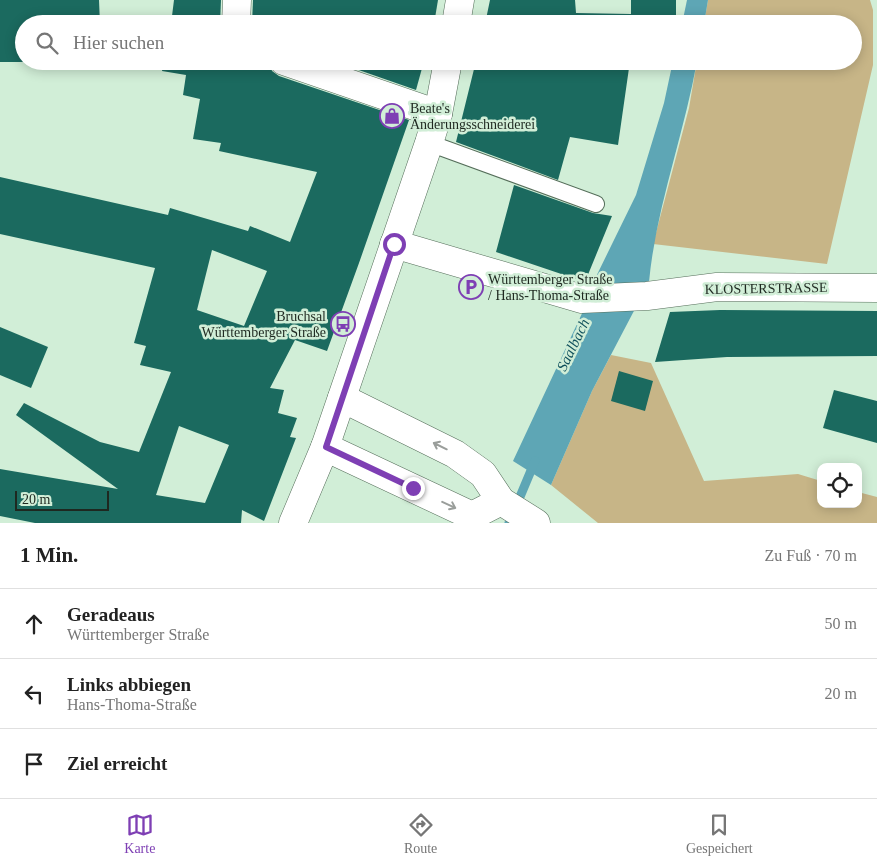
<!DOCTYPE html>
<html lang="de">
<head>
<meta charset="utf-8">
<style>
	:root { --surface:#fff; --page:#f6f6f6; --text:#222; --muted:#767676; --line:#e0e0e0; --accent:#7e3fb4 }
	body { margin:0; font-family:Georgia,serif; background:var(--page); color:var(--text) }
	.controls { position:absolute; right:15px; bottom:15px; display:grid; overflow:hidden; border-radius:10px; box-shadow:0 2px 12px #0003 }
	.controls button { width:45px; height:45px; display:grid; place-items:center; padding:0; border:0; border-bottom:1px solid var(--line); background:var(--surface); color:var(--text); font:25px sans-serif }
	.scale { position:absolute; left:15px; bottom:12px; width:94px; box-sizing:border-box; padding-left:5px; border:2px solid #1e2820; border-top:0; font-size:14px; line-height:18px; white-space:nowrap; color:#1e2820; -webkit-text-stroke:4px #d1eed7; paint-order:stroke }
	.stop { position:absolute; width:15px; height:15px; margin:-11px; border:4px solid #7e3fb4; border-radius:50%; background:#fff }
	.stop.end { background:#7e3fb4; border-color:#fff; box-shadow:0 1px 5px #0008 }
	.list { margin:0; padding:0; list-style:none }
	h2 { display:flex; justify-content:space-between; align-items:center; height:65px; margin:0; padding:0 20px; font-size:21px }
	h2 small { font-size:16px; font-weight:400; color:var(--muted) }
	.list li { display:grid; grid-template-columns:32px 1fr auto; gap:15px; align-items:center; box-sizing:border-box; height:70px; padding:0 20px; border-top:1px solid var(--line) }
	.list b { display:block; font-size:19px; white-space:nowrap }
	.list p { margin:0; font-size:16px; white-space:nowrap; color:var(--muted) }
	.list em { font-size:16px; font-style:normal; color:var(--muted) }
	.icon { flex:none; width:28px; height:28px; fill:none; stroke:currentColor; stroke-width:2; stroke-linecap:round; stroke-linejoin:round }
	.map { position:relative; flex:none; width:877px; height:523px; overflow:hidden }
	.search { position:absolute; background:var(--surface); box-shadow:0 2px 12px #0003; left:15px; right:15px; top:15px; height:55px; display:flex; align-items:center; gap:12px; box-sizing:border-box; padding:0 18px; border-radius:28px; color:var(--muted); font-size:19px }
	.sheet { height:275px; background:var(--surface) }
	nav { display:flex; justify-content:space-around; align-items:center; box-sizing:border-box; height:70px; border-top:1px solid var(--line); background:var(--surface); font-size:14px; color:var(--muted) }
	nav a { display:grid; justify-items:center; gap:2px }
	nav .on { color:var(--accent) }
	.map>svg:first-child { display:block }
</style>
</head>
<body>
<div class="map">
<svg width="877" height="523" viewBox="0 0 877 523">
	<rect width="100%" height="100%" fill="#d1eed7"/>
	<g fill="#c7b587">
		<polygon points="708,0 870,0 873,10 873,65 827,264 653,244 689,108 697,61 853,61 853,24 704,24"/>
		<polygon points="611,355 651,363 704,481 798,474 821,481 821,504 858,504 858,492 877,497 877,523 598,523 551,485 592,391"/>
	</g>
	<g fill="#5ea6b5">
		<polygon points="687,0 708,0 704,24 682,24"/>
		<path d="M673 61H697C684 135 656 207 649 282L590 289 636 195 664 103Z"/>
		<polygon points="585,307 636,307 592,391 551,485 513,461"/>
	</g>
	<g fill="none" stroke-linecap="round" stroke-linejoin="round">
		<polyline stroke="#5ea6b5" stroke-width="9" points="509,523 535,461"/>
	</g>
	<g fill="#1b6a5f" fill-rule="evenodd">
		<polygon points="0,0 99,0 100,24 24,24 24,61 72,62 0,62"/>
		<polygon points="174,0 221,0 220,24 171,24"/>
		<polygon points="253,0 438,0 434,24 252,24"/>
		<polygon points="490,0 575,0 576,13 631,14 631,0 676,0 676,24 485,24"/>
		<path d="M164 61H269L272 71 279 76 409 120 359 263 327 351 295 340 270 388 284 390 278 413 297 418 290 437 296 438 264 521 242 510 241 523H35L0 516V469L118 489 16 415 24 403 100 442 139 452 171 372 140 365 146 346 134 343 155 268 0 234V177L168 215 170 208 248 231 250 226 290 242 317 172 219 151 221 143 193 139 200 99 183 95 186 75 162 71ZM212 250 267 271 244 326 197 310ZM179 426 229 445 205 503 156 495Z"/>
		<polygon points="333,61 424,61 416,90"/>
		<polygon points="476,61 630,61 618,145 570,137 558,180 456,142"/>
		<polygon points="514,185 593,213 612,216 585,282 496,252"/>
		<polygon points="720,310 877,311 877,356 727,357 655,362 670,312"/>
		<polygon points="0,327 48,347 31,388 0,375"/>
		<polygon points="619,371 653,381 645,411 611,401"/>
		<polygon points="834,390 877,401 877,443 823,428"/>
	</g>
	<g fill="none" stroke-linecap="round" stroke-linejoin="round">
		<defs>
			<polyline id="service" points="429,143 596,204"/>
			<g id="minor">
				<polyline points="236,24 237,0"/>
				<polyline points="284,61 438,114"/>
				<polyline points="394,244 582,299 647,296 717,287 877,288"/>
				<polyline points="342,398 455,454 483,474 501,501 536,523"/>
				<polyline points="325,447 472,516 501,501"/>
			</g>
			<g id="secondary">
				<polyline points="456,24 460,0"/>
				<polyline points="293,523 325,447 429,143 438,114 448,61"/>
			</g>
		</defs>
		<use href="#service" stroke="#556e5a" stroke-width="18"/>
		<use href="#minor" stroke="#556e5a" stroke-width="29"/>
		<use href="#secondary" stroke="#556e5a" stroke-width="29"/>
		<use href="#service" stroke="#fff" stroke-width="16"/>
		<use href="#minor" stroke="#fff" stroke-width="28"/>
		<use href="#secondary" stroke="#fff" stroke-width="28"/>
	</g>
	<defs><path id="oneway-shaft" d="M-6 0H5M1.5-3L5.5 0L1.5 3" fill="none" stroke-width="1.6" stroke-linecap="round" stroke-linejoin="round" transform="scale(1.25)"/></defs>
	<g stroke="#9a9e9b">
		<use href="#oneway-shaft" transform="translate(440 446) rotate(-154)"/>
		<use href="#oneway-shaft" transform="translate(449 505) rotate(25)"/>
	</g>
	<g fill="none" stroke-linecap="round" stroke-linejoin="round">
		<polyline stroke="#7e3fb4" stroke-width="6" points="394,244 326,447 413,488"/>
	</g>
	<defs>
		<symbol id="shop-ring" viewBox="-11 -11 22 22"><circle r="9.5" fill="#d1eed7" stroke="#7e3fb4" stroke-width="1.5"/><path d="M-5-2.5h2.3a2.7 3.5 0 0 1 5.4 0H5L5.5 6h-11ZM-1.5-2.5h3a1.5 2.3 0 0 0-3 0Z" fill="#7e3fb4"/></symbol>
		<symbol id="parking-ring" viewBox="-11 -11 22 22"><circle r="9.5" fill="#d1eed7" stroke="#7e3fb4" stroke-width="1.5"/><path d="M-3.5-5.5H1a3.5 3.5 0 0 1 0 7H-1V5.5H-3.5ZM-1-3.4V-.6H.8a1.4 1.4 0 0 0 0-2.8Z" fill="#7e3fb4"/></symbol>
		<symbol id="bus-ring" viewBox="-11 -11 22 22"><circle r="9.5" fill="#d1eed7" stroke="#7e3fb4" stroke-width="1.5"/><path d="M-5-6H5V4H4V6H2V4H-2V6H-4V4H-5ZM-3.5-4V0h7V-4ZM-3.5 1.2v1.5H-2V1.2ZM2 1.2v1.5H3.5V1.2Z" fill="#7e3fb4"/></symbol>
	</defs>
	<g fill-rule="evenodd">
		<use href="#shop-ring" x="378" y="102" width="28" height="28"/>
		<use href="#parking-ring" x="457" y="273" width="28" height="28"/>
		<use href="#bus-ring" x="329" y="310" width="28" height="28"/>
	</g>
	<g text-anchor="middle" stroke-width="5" stroke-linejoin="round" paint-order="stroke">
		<g font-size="14" fill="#1e2820" stroke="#d1eed7" text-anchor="start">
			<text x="410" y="113">Beate's<tspan x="410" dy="16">Änderungsschneiderei</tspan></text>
			<text x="488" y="284">Württemberger Straße<tspan x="488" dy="16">/ Hans-Thoma-Straße</tspan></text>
			<text x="326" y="321" text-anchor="end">Bruchsal<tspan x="326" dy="16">Württemberger Straße</tspan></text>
		</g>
		<g font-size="14" fill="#1e2820" stroke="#d1eed7">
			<text transform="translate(766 288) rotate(-1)" y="5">KLOSTERSTRASSE</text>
		</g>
		<g font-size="15" font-style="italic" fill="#12525d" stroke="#d1eed7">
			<text transform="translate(573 345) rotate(-64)" y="5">Saalbach</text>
		</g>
	</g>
</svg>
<div class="controls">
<button><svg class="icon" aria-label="locate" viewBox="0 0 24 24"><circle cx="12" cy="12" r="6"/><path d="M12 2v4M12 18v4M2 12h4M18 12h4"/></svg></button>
</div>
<div class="scale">20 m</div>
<div class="stop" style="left:394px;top:244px"></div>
<div class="stop end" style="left:413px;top:488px"></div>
<div class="search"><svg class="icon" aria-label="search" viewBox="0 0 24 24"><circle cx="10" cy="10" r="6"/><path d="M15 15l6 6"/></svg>Hier suchen</div>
</div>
<section class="sheet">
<h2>1 Min.<small>Zu Fuß · 70 m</small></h2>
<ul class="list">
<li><svg class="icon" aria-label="ahead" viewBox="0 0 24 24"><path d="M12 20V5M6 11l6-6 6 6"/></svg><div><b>Geradeaus</b><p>Württemberger Straße</p></div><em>50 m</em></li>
<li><svg class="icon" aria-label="left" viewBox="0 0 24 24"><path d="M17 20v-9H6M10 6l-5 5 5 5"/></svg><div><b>Links abbiegen</b><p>Hans-Thoma-Straße</p></div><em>20 m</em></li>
<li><svg class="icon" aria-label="arrive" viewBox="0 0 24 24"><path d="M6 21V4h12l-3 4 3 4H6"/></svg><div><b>Ziel erreicht</b></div></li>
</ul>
</section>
<nav>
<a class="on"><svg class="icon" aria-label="map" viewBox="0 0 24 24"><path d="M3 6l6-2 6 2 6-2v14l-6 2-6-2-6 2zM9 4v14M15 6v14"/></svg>Karte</a>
<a><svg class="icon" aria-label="directions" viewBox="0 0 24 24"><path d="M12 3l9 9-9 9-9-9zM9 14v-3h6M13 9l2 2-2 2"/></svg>Route</a>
<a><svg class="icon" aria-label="saved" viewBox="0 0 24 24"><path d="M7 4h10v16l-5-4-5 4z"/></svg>Gespeichert</a>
</nav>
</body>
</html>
